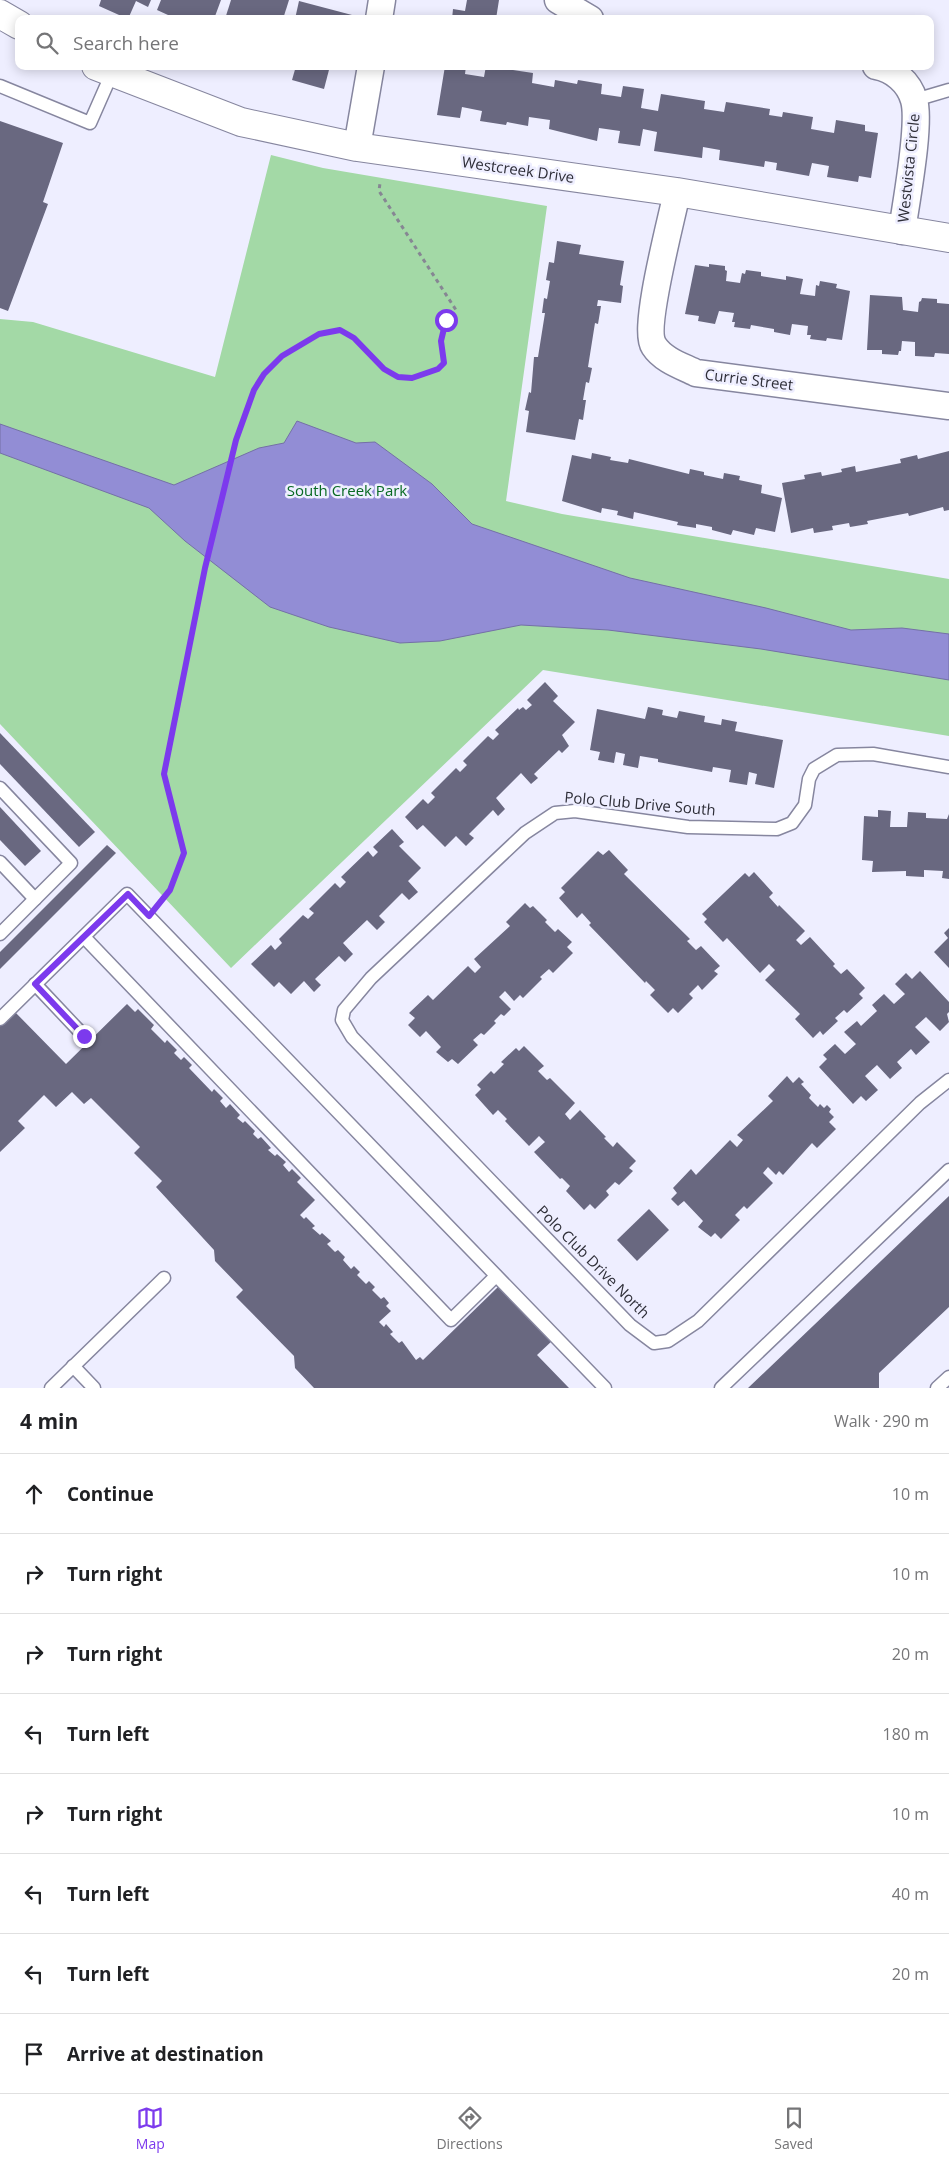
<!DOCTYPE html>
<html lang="en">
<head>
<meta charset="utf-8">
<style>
	:root { --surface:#fff; --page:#f2f2f2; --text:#202124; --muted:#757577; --line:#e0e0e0; --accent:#7c3aed }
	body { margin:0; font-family:"Open Sans",sans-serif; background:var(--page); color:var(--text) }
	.stop { position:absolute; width:15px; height:15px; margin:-11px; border:4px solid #7c3aed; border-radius:50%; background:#fff }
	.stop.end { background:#7c3aed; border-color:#fff; box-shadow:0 1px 5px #0008 }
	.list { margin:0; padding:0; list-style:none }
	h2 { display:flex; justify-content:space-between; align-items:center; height:65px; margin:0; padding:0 20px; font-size:21px }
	h2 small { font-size:16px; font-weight:400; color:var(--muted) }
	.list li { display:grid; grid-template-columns:32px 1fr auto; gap:15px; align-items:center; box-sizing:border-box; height:80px; padding:0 20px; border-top:1px solid var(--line) }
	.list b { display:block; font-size:19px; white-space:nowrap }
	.list em { font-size:16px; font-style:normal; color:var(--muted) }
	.icon { flex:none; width:28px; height:28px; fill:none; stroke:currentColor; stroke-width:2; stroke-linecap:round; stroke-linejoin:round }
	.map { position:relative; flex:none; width:949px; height:1388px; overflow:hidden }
	.search { position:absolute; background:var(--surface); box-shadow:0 2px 12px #0003; left:15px; right:15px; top:15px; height:55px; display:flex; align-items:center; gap:12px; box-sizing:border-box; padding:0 18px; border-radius:10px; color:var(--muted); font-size:19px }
	.sheet { height:705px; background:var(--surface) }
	nav { display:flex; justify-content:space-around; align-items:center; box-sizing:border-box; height:70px; border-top:1px solid var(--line); background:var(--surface); font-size:14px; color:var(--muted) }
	nav a { display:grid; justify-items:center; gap:2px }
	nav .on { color:var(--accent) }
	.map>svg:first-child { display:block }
</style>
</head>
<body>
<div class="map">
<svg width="949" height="1388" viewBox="0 0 949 1388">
	<rect width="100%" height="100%" fill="#eef"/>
	<polygon fill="#a3d9a6" points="271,155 323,168 547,206 506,501 562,514 949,579 949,736 543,670 231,968 0,724 0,319 33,322 215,377"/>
	<polygon fill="#928dd5" stroke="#7470a6" points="297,421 356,443 375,442 432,484 472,524 630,578 766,608 851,630 902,628 949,634 949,680 761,649 608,630 521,625 440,641 400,643 329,627 270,607 185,541 149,508 0,453 0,424 174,485 259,448 284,443"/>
	<g fill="#696880">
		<polygon points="101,0 151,0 148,7 136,1 128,19 99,6"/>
		<polygon points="161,0 221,0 214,19 166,19 168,15 157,10"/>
		<polygon points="231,0 289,0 283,19 225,19"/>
		<polygon points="467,0 499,0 496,19 452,19 453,9 465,11"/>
		<polygon points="299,1 352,15 351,19 295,19"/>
		<polygon points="296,66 330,66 324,89 292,80"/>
		<polygon points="445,66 466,66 465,74 484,77 486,66 533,73 532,83 554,87 555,80 577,84 578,80 602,84 601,94 621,97 623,86 644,89 641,108 658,111 661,94 705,101 704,109 724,112 726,102 770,109 769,115 782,117 783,112 813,117 811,129 834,133 836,120 865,125 865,131 878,133 871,178 859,176 858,182 827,177 829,166 812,163 809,176 776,170 777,163 765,161 764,167 719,160 720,150 703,147 702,158 654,151 657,132 643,129 640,146 618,143 620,131 599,128 597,141 549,129 550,120 529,117 528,126 507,122 506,125 480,121 482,111 462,107 460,118 437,115"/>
		<polygon points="0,121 63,143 43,202 48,204 8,311 0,308"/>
		<polygon points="557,241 581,245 579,254 624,261 620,285 623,286 621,303 598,300 597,306 601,306 598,324 595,323 588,367 592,368 589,383 586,382 583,400 586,400 583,420 579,419 575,440 526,432 529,411 525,410 529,392 531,393 534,357 538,357 545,313 542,313 544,298 547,299 550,281 546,280 549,262 554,263"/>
		<polygon points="709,264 725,266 725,270 727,271 726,281 740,283 742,273 745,274 746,270 761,272 761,276 786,280 786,276 803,279 800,294 815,296 816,285 819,286 820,281 837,284 836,288 850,291 842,340 827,338 826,341 810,339 811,335 807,335 808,326 792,324 790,335 774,332 774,329 751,325 750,329 734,327 735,322 732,322 734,313 719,311 715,324 698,321 699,316 685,314 695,265 709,267"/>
		<polygon points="870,295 902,297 903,310 918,312 919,302 921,301 922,298 937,299 937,303 949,304 949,354 935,353 934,357 915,356 915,342 902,341 901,351 899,351 898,355 882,354 882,350 867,350"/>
		<polygon points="949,451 949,510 944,511 943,507 909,516 908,513 867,521 868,524 850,527 849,523 832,526 833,530 814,533 813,528 791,533 782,483 805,479 804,475 821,472 822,476 842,472 841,469 855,466 856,472 901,463 900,459 917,455 918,459"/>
		<polygon points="592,453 611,457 610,460 628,463 629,459 689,474 690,469 704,472 704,475 723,479 724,473 740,476 739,480 762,485 761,493 782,498 775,532 756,528 754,535 733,530 731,535 712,530 712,527 696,524 696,528 677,525 678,522 634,512 633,519 617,515 618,511 602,508 601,513 562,501 572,455 591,459"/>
		<polygon points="545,682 558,696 553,701 575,722 562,735 569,746 562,753 559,750 534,774 538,778 531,784 521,773 496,798 505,809 498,816 493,810 469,834 474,838 466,846 456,836 445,847 423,825 417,830 405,817 423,799 428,804 435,797 431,793 456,768 460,772 467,765 463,761 488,736 493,740 499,734 495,730 518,708 519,710 523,707 526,710 532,705 527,700"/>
		<polygon points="648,707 663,710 662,715 677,718 679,711 705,716 704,722 721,725 722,719 737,722 735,731 783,740 774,788 755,784 757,774 749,772 747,785 729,782 731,770 713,767 712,772 658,762 658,759 640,756 638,768 623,765 625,754 616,752 614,763 598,760 600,752 590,750 597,709 645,719"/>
		<polygon points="0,733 95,832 79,847 0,764"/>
		<polygon points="0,807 41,851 25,866 0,840"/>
		<polygon points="878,810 891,811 890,827 907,827 908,812 926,813 926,818 947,819 949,814 949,879 942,878 943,871 924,870 924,877 906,876 906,871 872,872 873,861 862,860 864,816 878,817"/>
		<polygon points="392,829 404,842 399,846 421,868 408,881 418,892 409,900 402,893 379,916 385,922 377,930 367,920 343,943 353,954 345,962 339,956 315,979 321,985 314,992 304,981 291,994 279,982 274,987 251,964 271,945 275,950 282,943 279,939 303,915 308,919 314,913 309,909 335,883 340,888 346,882 341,877 368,851 373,857 378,852 373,847"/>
		<polygon points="107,845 116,853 0,969 0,952"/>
		<polygon points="609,850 628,870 624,874 690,939 687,941 696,950 701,946 720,966 714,971 718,974 702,990 698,985 689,994 693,998 678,1013 673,1008 668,1013 650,995 655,990 646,981 645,983 589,925 591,923 582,913 577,918 559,898 565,892 561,888 598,851 603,855"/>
		<polygon points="754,872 773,893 769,897 778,907 779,905 805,931 796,940 801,945 810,937 835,964 833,966 841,974 847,969 865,988 859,994 863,998 847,1013 844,1010 835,1018 838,1021 823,1035 820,1031 813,1038 795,1019 800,1014 765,980 775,970 769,964 760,973 727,938 723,942 704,922 707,919 702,914 745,873 749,877"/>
		<polygon points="525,903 530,908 533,906 547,920 545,922 555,932 558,929 572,942 567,947 573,953 553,973 549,969 540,977 542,979 523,998 520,995 514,1001 505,991 499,997 511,1009 504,1016 501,1014 494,1021 496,1023 484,1035 481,1033 473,1040 478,1045 458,1064 452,1059 448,1062 436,1052 441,1047 426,1031 420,1037 408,1025 415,1018 409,1013 428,995 433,1000 468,966 475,973 481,967 474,959 510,926 506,922"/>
		<polygon points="949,928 949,968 934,952 948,938 944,933"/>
		<polygon points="920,971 949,1002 949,1012 947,1014 949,1022 940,1031 926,1017 915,1027 930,1042 916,1055 911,1049 897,1062 902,1068 890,1079 877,1065 865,1076 878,1090 866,1101 861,1096 853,1104 819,1067 827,1059 823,1055 835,1044 845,1054 856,1044 844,1032 857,1021 861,1026 877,1011 872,1005 884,994 894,1004 905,994 895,984 906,973 912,979"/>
		<polygon points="127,1004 135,1012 138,1009 154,1025 151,1029 165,1043 167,1040 177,1050 174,1053 181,1060 184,1057 192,1065 189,1068 212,1092 214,1089 223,1098 220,1101 226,1108 230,1104 240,1115 237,1118 243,1123 245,1121 255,1131 253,1134 258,1139 261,1137 271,1148 268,1150 275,1156 277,1154 286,1162 283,1165 289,1172 292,1169 301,1178 297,1182 315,1200 300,1215 304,1219 306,1217 315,1226 312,1228 320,1235 322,1233 331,1241 327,1244 335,1252 338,1250 345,1257 343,1260 351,1269 354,1266 360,1272 357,1275 366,1284 369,1281 375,1287 372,1290 381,1299 384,1297 389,1303 386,1306 391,1311 379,1322 384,1327 386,1324 393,1332 390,1334 399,1343 402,1341 416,1360 420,1357 423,1360 499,1286 553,1340 537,1355 569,1388 314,1388 295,1368 294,1356 236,1297 243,1290 215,1261 214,1250 156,1187 162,1181 134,1153 140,1147 91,1098 84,1104 72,1092 56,1107 44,1095 18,1121 25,1128 0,1152 0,1026 15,1012 66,1064"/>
		<polygon points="524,1046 544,1066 538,1071 547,1080 550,1078 575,1103 565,1114 570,1120 580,1110 606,1137 604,1138 613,1147 617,1142 636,1161 629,1168 633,1171 619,1185 615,1182 606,1191 609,1195 595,1209 590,1204 584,1210 566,1191 570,1186 562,1178 560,1179 534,1152 545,1142 539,1136 529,1146 505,1121 507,1119 498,1110 493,1115 475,1095 481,1089 477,1085 491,1071 494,1074 504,1064 501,1062 516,1048 519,1051"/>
		<polygon points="787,1076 793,1083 799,1077 804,1082 801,1084 811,1095 809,1098 818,1107 820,1104 824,1108 827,1105 831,1109 829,1112 834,1117 829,1122 836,1129 817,1148 812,1143 783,1175 779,1171 776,1175 768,1167 763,1173 773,1183 747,1209 744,1206 735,1215 740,1220 721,1239 715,1233 711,1237 698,1227 703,1221 684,1201 678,1206 671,1199 677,1193 673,1188 691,1169 696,1175 730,1140 737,1147 743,1140 737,1135 773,1101 768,1096"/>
		<polygon points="949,1196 949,1307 879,1373 879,1388 748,1388"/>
		<polygon points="649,1209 669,1230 637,1261 617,1240"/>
	</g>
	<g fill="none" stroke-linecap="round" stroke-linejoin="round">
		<defs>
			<g id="lane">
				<polyline points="0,86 90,123 112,73"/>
				<polyline points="915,100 949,90"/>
				<polyline points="949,767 873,754 837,755 814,769 809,779 805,805 792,823 777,829 688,827 575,811 555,813 525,833 371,978 344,1010 342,1020 352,1037 630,1325 654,1343 668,1341 698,1321 920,1103 949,1080"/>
				<polyline points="0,788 71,863 0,934"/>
				<polyline points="0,862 35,899"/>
				<polyline points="84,937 451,1320 496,1276"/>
				<polyline points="35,984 84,1036"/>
				<polyline points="0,1019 127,894 605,1388"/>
				<polyline points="73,1366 94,1388"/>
				<polyline points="51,1388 164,1278"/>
				<polyline points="721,1388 949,1170"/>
				<polyline points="937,1388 949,1377"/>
			</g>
			<g id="street">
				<polyline points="558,0 590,19"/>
				<polyline points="379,19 382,0"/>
				<path d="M876 66C893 69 909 82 914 100 921 124 906 202 902 231"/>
				<polyline points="357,147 371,66"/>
				<path d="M677 192C672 218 642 328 654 346 663 360 682 366 696 373L949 406"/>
			</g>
			<g id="secondary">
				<polyline points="0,14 19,25"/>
				<polyline points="96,66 241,122 357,147 677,192 949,238"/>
			</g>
		</defs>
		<use href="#lane" stroke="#86869f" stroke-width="15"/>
		<use href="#street" stroke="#86869f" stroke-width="29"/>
		<use href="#secondary" stroke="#86869f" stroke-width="30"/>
		<path stroke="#868693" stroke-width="3" stroke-dasharray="4 4" stroke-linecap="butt" d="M159 903 170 890 184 853 165 774 205 568 236 440 254 390 264 374 282 356 319 334 340 330 354 338 385 369 398 377 412 378 438 369 444 363C441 342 440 326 456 310L379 191 380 183"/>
		<use href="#lane" stroke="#fff" stroke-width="12"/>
		<use href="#street" stroke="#fff" stroke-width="26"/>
		<use href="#secondary" stroke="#fff" stroke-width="28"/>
	</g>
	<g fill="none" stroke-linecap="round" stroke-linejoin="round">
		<polyline stroke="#7c3aed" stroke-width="6" points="84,1036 35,984 128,894 149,916 170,890 184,853 164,774 205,568 236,440 254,390 264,374 282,356 319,334 340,330 354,338 384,369 398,377 412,378 438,369 444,363 441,341 446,320"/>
	</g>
	<g text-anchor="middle" stroke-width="5" stroke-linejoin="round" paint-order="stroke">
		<g font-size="15" fill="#2e2e38" stroke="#eef">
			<text transform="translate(909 168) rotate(-84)" y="5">Westvista Circle</text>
			<text transform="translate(518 170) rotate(8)" y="5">Westcreek Drive</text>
			<text transform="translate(749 380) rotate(7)" y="5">Currie Street</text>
			<text transform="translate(640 804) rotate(5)" y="5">Polo Club Drive South</text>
			<text transform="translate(593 1262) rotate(45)" y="5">Polo Club Drive North</text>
		</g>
		<g font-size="15" fill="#086a23" stroke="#eef">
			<text x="347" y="496">South Creek Park</text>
		</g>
	</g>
</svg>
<div class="stop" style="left:446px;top:320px"></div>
<div class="stop end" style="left:84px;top:1036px"></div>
<div class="search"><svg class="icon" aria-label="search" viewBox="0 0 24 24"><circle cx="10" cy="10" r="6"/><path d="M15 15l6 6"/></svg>Search here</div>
</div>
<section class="sheet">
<h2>4 min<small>Walk · 290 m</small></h2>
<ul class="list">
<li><svg class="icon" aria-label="ahead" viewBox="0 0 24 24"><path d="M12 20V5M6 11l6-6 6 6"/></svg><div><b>Continue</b></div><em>10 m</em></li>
<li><svg class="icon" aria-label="right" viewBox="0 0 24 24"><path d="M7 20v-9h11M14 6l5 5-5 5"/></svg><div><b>Turn right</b></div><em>10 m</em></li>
<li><svg class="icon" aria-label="right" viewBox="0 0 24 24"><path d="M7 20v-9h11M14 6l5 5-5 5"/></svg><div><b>Turn right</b></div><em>20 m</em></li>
<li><svg class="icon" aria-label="left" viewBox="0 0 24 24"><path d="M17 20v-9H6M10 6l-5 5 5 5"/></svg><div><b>Turn left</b></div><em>180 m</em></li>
<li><svg class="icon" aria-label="right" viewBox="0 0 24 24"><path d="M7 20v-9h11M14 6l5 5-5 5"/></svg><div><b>Turn right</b></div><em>10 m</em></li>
<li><svg class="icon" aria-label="left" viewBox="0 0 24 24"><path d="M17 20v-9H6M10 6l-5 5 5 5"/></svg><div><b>Turn left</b></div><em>40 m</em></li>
<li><svg class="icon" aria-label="left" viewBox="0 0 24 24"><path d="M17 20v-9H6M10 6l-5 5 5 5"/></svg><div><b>Turn left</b></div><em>20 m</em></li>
<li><svg class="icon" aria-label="arrive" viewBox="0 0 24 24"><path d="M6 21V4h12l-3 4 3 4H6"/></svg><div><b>Arrive at destination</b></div></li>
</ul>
</section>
<nav>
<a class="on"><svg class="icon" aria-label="map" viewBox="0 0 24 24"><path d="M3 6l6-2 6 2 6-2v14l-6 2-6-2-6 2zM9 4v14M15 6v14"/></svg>Map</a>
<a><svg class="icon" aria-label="directions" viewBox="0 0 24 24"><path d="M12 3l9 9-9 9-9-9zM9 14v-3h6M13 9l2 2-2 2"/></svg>Directions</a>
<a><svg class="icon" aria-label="saved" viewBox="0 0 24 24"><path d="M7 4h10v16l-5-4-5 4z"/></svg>Saved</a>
</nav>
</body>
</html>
